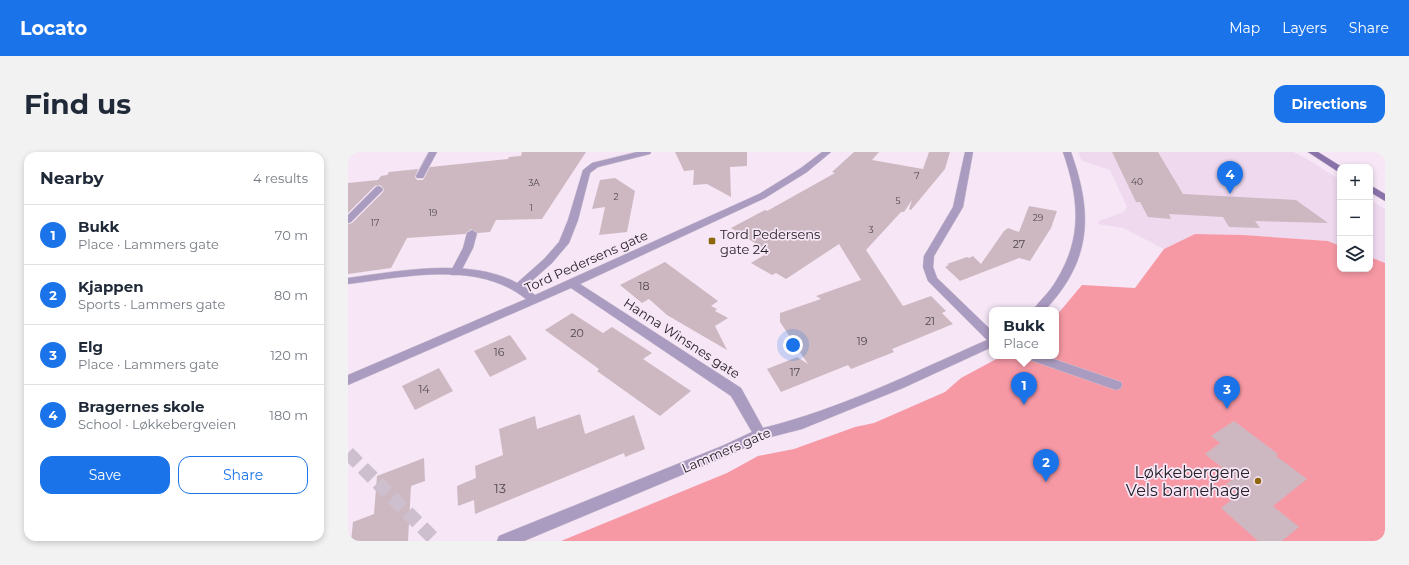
<!DOCTYPE html>
<html lang="en">
<head>
<meta charset="utf-8">
<style>
	:root { --surface:#fff; --page:#f2f2f3; --text:#1f2937; --muted:#747a83; --line:#e0e1e3; --accent:#1a73e8 }
	body { margin:0; font-family:Montserrat,sans-serif; background:var(--page); color:var(--text) }
	.controls { position:absolute; right:12px; top:12px; display:grid; overflow:hidden; border-radius:8px; box-shadow:0 2px 6px #0003 }
	.controls button { width:36px; height:36px; display:grid; place-items:center; padding:0; border:0; border-bottom:1px solid var(--line); background:var(--surface); color:var(--text); font:20px sans-serif }
	.you { position:absolute; left:445px; top:193px; width:14px; height:14px; margin:-10px; border:3px solid #fff; border-radius:50%; background:#1a73e8; box-shadow:0 0 0 6px #1a73e833 }
	.badge { display:grid; place-items:center; width:26px; height:26px; border-radius:50%; background:var(--accent); color:#fff; font-size:13px; font-weight:700 }
	.pin { position:absolute; translate:-50% -33px; filter:drop-shadow(0 1px 2px #0008) }
	.pin::after { content:''; position:absolute; top:21px; width:14px; height:12px; background:inherit; clip-path:polygon(0 0,100% 0,50% 100%) }
	.popup { position:absolute; left:641px; top:155px; width:70px; height:52px; box-sizing:border-box; display:grid; place-content:center; border-radius:8px; background:var(--surface); filter:drop-shadow(0 1px 3px #0005); font-size:13px; white-space:nowrap; color:var(--muted) }
	.popup b { font-size:15px; color:var(--text) }
	.popup::after { content:''; position:absolute; left:50%; top:100%; margin-left:-8px; border:8px solid transparent; border-top-color:var(--surface) }
	.list { margin:0; padding:0; list-style:none }
	h2 { display:flex; justify-content:space-between; align-items:center; height:52px; margin:0; padding:0 16px; font-size:17px }
	h2 small { font-size:13px; font-weight:400; color:var(--muted) }
	.list li { display:grid; grid-template-columns:26px 1fr auto; gap:12px; align-items:center; box-sizing:border-box; height:60px; padding:0 16px; border-top:1px solid var(--line) }
	.list b { display:block; font-size:15px; white-space:nowrap }
	.list p { margin:0; font-size:13px; white-space:nowrap; color:var(--muted) }
	.list em { font-size:13px; font-style:normal; color:var(--muted) }
	.actions { display:flex; gap:8px; padding:12px 16px }
	.actions a { flex:1; padding:9px 0; border:1px solid var(--accent); border-radius:12px; text-align:center; font-size:14px; color:var(--accent) }
	.actions .main { background:var(--accent); color:#fff }
	.icon { flex:none; width:22px; height:22px; fill:none; stroke:currentColor; stroke-width:2; stroke-linecap:round; stroke-linejoin:round }
	.map { position:relative; flex:none; width:1037px; height:389px; overflow:hidden; border-radius:12px }
	header { display:flex; align-items:center; gap:24px; box-sizing:border-box; height:56px; padding:0 20px; background:var(--accent); color:#fff }
	header strong { font-size:19px }
	nav { display:flex; gap:22px; margin-inline-start:auto; font-size:14px }
	.intro { display:flex; align-items:center; justify-content:space-between; box-sizing:border-box; height:96px; padding:0 24px }
	h1 { margin:0; font-size:28px }
	.button { padding:10px 18px; border-radius:12px; background:var(--accent); color:#fff; font-size:14px; font-weight:700 }
	main { display:flex; gap:24px; padding:0 24px }
	aside { flex:1; background:var(--surface); border-radius:12px; box-shadow:0 2px 6px #0003 }
	.map>svg:first-child { display:block }
</style>
</head>
<body>
<header>
<strong>Locato</strong>
<nav><a>Map</a><a>Layers</a><a>Share</a></nav>
</header>
<div class="intro"><h1>Find us</h1><a class="button">Directions</a></div>
<main>
<aside>
<h2>Nearby<small>4 results</small></h2>
<ul class="list">
<li><span class="badge">1</span><div><b>Bukk</b><p>Place · Lammers gate</p></div><em>70 m</em></li>
<li><span class="badge">2</span><div><b>Kjappen</b><p>Sports · Lammers gate</p></div><em>80 m</em></li>
<li><span class="badge">3</span><div><b>Elg</b><p>Place · Lammers gate</p></div><em>120 m</em></li>
<li><span class="badge">4</span><div><b>Bragernes skole</b><p>School · Løkkebergveien</p></div><em>180 m</em></li>
</ul>
<div class="actions"><a class="main">Save</a><a>Share</a></div>
</aside>
<div class="map">
<svg width="1037" height="389" viewBox="0 0 1037 389">
	<rect width="100%" height="100%" fill="#f6e6f6"/>
	<g fill="#efd9ef">
		<polygon points="730,0 945,0 959,7 992,28 992,94 979,89 895,83 847,82 816,97 775,76 750,72 751,69 776,60 779,55 762,18 734,9"/>
		<polygon points="1022,48 1037,57 1037,111 1022,105"/>
	</g>
	<polygon fill="#f799a5" points="847,82 895,83 980,89 992,94 992,117 1022,117 1022,105 1037,111 1037,389 213,389 379,321 410,304 446,297 507,275 526,271 597,240 613,226 654,204 708,204 708,164 734,133 787,136 816,97"/>
	<g fill="#cdb8c1">
		<polygon points="174,0 238,0 194,67 148,68 142,80 130,81 123,77 117,82 59,86 43,116 0,122 0,72 4,71 35,40 36,37 32,33 27,34 0,61 0,31 30,28 33,24 39,23 41,20 70,17 67,25 69,28 75,28 82,15 160,7 161,5 173,4"/>
		<polygon points="327,0 399,0 399,14 382,15 383,45 359,32 345,33 346,18 336,19"/>
		<polygon points="506,0 531,0 524,8 575,17 581,0 602,0 597,17 563,58 561,57 564,48 556,60 553,60 518,98 555,154 583,144 598,159 594,161 605,172 544,197 546,200 503,217 500,213 433,240 419,217 449,205 460,212 432,170 432,161 473,147 468,144 513,128 491,92 438,127 428,121 424,123 403,111 421,100 383,76 417,58 419,59 487,21 484,20"/>
		<polygon points="764,0 810,0 835,42 948,48 980,71 907,69 912,76 881,75 875,65 821,62 823,67 800,65 792,50 788,50"/>
		<polygon points="267,26 287,39 279,80 251,83 257,55 244,57 252,28"/>
		<polygon points="681,54 709,59 703,76 682,109 671,106 612,129 597,115 601,113 599,112 619,105 621,106 625,104 633,112 656,79 660,76 671,80"/>
		<polygon points="317,110 370,149 363,154 369,157 367,159 380,166 367,174 379,198 319,163 301,147 294,151 272,133"/>
		<polygon points="224,161 255,181 264,175 304,201 295,207 343,239 312,264 249,219 251,217 197,178"/>
		<polygon points="162,183 179,207 142,225 126,199"/>
		<polygon points="91,216 105,239 67,258 54,234"/>
		<polygon points="232,262 237,282 286,263 297,297 277,305 276,301 127,362 126,348 110,354 109,334 128,326 127,314 155,303 151,277 187,264 189,277"/>
		<polygon points="886,269 930,302 928,304 959,327 925,354 951,375 934,389 910,389 873,356 891,342 878,332 887,326 857,302 872,291 863,284"/>
		<polygon points="76,306 77,329 63,334 60,389 3,389 5,370 26,362 29,324"/>
	</g>
	<g fill="none" stroke-linecap="round" stroke-linejoin="round">
		<polyline stroke="#cdbfcd" stroke-width="14" stroke-dasharray="14 7" stroke-linecap="butt" points="0,301 88,389"/>
		<defs>
			<g id="lane">
				<polygon points="81,0 89,0 75,26 69,26 68,24"/>
				<polygon points="31,34 35,37 34,39 3,70 0,71 0,63 28,35"/>
				<polygon points="124,78 129,81 125,96 111,123 103,123 102,121 115,96 119,81"/>
				<polygon points="677,204 697,204 773,230 774,233 773,236 768,238 679,207"/>
			</g>
			<g id="street">
				<path d="M289 0H303L302 2 250 15 242 21 230 68 221 91 204 111 177 135 187 143 411 42 453 16 474 0H483L459 20 417 46 232 132 393 236 415 276C493 257 566 220 639 188L580 129 575 115 576 104 605 55 617 0H625L615 55 586 104 585 115 589 126 644 179V195L555 236 454 277 415 287 384 302 176 389H149L151 384 374 294 404 280 383 244 223 136 0 233V223L178 147C129 108 57 125 0 132V126C51 119 122 105 169 131L196 107 211 90 220 68 235 18 244 11Z"/>
				<path d="M715 0H723C745 62 744 108 697 158H685C692 148 702 140 708 129 735 85 731 47 715 0Z"/>
			</g>
			<g id="secondary">
				<polygon points="960,0 970,0 994,15 992,15 992,19 989,19"/>
				<polygon points="1022,33 1037,42 1037,49 1022,40"/>
			</g>
		</defs>
		<use href="#lane" stroke="#d1c3d1" stroke-width="1"/>
		<use href="#street" stroke="#d1c3d1" stroke-width="1"/>
		<use href="#secondary" stroke="#d1c3d1" stroke-width="1"/>
		<use href="#lane" fill="#aa9bc1" fill-rule="evenodd"/>
		<use href="#street" fill="#aa9bc1" fill-rule="evenodd"/>
		<use href="#secondary" fill="#8a73ab" fill-rule="evenodd"/>
	</g>
	<g fill="#8e660b" stroke="#f6e6f6" stroke-width="1.5">
		<rect x="360" y="85" width="8" height="8" rx="2"/>
		<circle cx="910" cy="329" r="4"/>
	</g>
	<g text-anchor="middle" stroke-width="3.5" stroke-linejoin="round" paint-order="stroke">
		<g font-size="9" fill="#51484e">
			<text x="569" y="27">7</text>
			<text x="789" y="33">40</text>
			<text x="186" y="34">3A</text>
			<text x="268" y="48">2</text>
			<text x="550" y="52">5</text>
			<text x="183" y="59">1</text>
			<text x="85" y="64">19</text>
			<text x="690" y="69">29</text>
			<text x="27" y="74">17</text>
			<text x="523" y="81">3</text>
		</g>
		<g font-size="11" fill="#51484e">
			<text x="671" y="96">27</text>
			<text x="296" y="138">18</text>
			<text x="582" y="173">21</text>
			<text x="229" y="185">20</text>
			<text x="514" y="193">19</text>
			<text x="151" y="204">16</text>
			<text x="447" y="224">17</text>
			<text x="76" y="241">14</text>
		</g>
		<g font-size="13" fill="#282228" stroke="#f6e6f6" text-anchor="start">
			<text x="372" y="87">Tord Pedersens<tspan x="372" dy="15">gate 24</tspan></text>
		</g>
		<g font-size="13" fill="#282228" stroke="#f6e6f6">
			<text transform="translate(238 109) rotate(-24)" y="5">Tord Pedersens gate</text>
			<text transform="translate(334 186) rotate(33)" y="5">Hanna Winsnes gate</text>
			<text transform="translate(378 298) rotate(-23)" y="5">Lammers gate</text>
		</g>
		<g font-size="13" fill="#51484e">
			<text x="152" y="341">13</text>
		</g>
		<g font-size="16" fill="#282228" stroke="#f6e6f6" text-anchor="end">
			<text x="902" y="326">Løkkebergene<tspan x="902" dy="18">Vels barnehage</tspan></text>
		</g>
	</g>
</svg>
<div class="controls">
<button>+</button>
<button>−</button>
<button><svg class="icon" aria-label="layers" viewBox="0 0 24 24"><path d="M12 4l9 5-9 5-9-5zM3 14l9 5 9-5"/></svg></button>
</div>
<div class="you"></div>
<div class="pin badge" style="left:676px;top:253px">1</div>
<div class="popup"><b>Bukk</b>Place</div>
<div class="pin badge" style="left:698px;top:330px">2</div>
<div class="pin badge" style="left:879px;top:257px">3</div>
<div class="pin badge" style="left:882px;top:42px">4</div>
</div>
</main>
</body>
</html>
